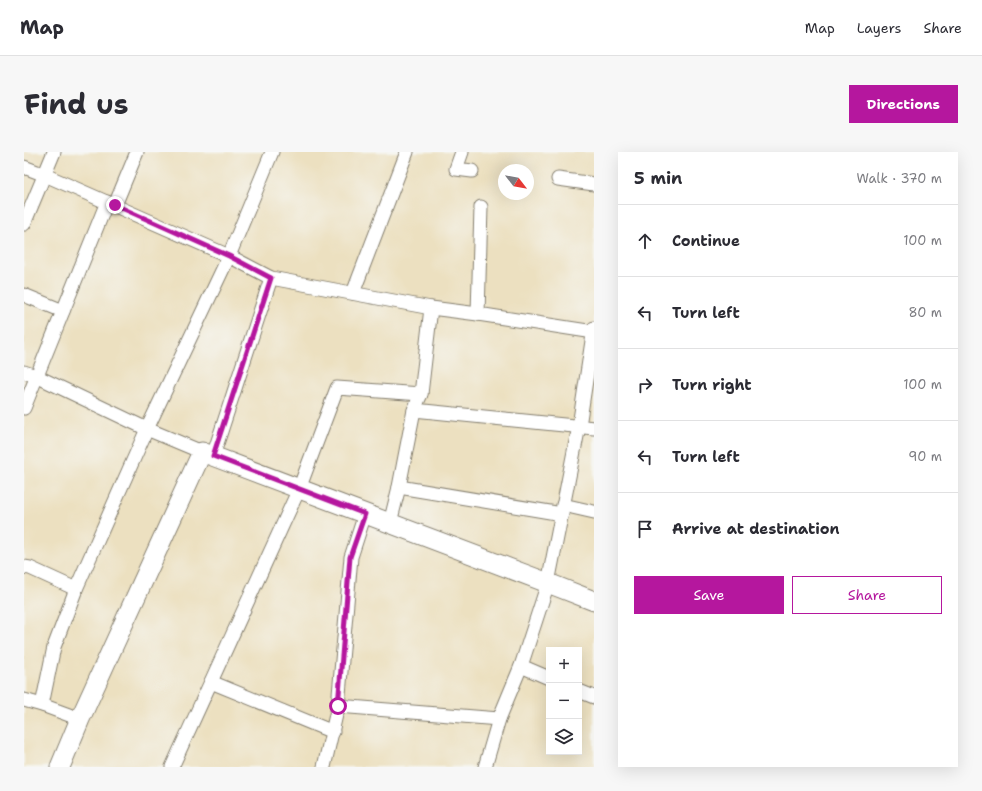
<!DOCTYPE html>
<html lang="en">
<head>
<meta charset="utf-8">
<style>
	:root { --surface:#fff; --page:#f7f7f7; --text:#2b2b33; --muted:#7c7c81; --line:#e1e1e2; --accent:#b5179e }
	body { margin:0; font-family:"Shantell Sans",sans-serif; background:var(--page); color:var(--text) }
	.controls { position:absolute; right:12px; bottom:12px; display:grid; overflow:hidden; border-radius:0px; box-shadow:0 4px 16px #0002 }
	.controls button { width:36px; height:36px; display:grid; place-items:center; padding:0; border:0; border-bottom:1px solid var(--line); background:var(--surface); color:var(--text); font:20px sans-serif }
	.compass { position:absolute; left:474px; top:12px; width:36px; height:36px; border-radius:50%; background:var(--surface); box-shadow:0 4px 16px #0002; rotate:121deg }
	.stop { position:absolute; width:12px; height:12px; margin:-9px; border:3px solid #b5179e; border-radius:50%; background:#fff }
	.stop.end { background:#b5179e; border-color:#fff; box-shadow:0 1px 4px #0008 }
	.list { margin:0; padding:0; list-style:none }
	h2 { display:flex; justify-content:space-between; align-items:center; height:52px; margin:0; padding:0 16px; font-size:17px }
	h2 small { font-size:13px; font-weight:400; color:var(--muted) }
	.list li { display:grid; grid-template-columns:26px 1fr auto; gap:12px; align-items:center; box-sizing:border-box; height:72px; padding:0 16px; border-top:1px solid var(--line) }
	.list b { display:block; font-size:15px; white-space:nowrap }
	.list em { font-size:13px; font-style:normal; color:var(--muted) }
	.actions { display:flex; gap:8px; padding:12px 16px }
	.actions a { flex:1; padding:9px 0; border:1px solid var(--accent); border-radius:0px; text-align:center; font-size:14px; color:var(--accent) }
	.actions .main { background:var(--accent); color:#fff }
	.icon { flex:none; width:22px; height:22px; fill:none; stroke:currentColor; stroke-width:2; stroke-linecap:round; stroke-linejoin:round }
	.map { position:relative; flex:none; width:570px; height:615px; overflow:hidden; border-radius:0px }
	header { display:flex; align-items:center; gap:24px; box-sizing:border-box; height:56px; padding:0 20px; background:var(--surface); border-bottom:1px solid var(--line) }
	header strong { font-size:19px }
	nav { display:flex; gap:22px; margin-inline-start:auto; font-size:14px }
	.intro { display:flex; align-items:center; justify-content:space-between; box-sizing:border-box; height:96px; padding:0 24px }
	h1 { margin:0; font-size:28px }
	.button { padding:10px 18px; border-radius:0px; background:var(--accent); color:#fff; font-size:14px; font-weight:700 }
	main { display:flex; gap:24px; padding:0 24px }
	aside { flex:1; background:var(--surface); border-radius:0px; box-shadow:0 4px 16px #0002 }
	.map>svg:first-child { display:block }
</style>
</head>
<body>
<header>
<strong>Map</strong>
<nav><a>Map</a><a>Layers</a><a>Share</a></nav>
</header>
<div class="intro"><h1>Find us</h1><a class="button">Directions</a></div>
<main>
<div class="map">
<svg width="570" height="615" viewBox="0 0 570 615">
	<rect width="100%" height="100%" fill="#f6f6f2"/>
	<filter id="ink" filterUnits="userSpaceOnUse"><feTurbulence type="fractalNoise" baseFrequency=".025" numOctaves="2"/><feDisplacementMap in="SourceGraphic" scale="8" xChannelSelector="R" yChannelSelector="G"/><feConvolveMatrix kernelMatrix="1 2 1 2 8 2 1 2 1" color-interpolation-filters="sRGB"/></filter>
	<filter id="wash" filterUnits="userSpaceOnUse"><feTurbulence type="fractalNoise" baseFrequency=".012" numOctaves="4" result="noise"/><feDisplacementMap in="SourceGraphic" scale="16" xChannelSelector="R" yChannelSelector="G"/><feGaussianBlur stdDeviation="0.9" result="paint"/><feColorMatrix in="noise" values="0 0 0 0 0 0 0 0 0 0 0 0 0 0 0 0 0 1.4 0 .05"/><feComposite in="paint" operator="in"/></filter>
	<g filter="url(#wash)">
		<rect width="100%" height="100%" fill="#ece0c0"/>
	</g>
	<g filter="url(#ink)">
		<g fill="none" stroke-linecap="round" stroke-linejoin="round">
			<defs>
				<g id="street">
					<polyline points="438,0 432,17 448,19"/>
					<polyline points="0,15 21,23 205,104 247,126 407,156 454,162 570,180"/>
					<polyline points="534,27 570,32"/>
					<polyline points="91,53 113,0"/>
					<polyline points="0,72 30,0"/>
					<polyline points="329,141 383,0"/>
					<polyline points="0,143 39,159"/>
					<polyline points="454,162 457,55"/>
					<polyline points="0,220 12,224 123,277 178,300"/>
					<polyline points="0,256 83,50"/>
					<polyline points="390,258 570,276"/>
					<polyline points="189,304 247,126"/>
					<polyline points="375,335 538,362"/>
					<polyline points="539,353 570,360"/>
					<polyline points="366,371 375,335 390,258 397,242 407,156"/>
					<polyline points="0,415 6,416 52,437"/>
					<polyline points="497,514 525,526"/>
					<polyline points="187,530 309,580"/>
					<polyline points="555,539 570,545"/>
					<polyline points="0,548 18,553 56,567"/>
					<polyline points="18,553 30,495 52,437 123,277 205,104 248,0"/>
					<polyline points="314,554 475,567"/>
					<polyline points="148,615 275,337 313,236 397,242"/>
					<polyline points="300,615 314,554 327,405 341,362"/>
					<polyline points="461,615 475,567 497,514 524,431 555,274 570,176"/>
				</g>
				<polyline id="secondary" points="36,615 56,567 178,300 524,431 570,449"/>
			</defs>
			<use href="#street" stroke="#847e6e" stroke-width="15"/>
			<use href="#secondary" stroke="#847e6e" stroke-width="21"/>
			<use href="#street" stroke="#fff" stroke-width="13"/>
			<use href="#secondary" stroke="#fff" stroke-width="19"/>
		</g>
	</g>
	<g fill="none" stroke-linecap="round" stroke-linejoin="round" filter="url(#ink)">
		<polyline stroke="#b5179e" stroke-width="5" points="91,53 205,104 247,126 189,304 341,362 326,405 314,554"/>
	</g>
</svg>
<div class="controls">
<button>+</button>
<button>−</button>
<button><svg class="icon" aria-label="layers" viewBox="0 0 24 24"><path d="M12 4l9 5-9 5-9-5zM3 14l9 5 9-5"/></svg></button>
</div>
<svg class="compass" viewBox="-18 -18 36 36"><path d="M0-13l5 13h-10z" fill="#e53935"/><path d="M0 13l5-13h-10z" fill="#7c7c81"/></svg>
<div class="stop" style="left:314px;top:554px"></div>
<div class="stop end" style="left:91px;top:53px"></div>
</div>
<aside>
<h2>5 min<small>Walk · 370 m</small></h2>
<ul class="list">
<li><svg class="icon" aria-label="ahead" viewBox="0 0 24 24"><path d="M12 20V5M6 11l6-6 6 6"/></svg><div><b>Continue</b></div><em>100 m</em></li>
<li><svg class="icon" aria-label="left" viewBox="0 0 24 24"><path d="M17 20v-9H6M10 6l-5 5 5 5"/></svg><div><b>Turn left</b></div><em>80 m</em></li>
<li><svg class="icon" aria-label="right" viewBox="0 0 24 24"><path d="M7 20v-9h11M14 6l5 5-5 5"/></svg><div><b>Turn right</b></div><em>100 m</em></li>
<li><svg class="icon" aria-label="left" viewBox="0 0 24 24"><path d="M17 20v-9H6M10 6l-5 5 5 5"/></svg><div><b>Turn left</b></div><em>90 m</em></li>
<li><svg class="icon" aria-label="arrive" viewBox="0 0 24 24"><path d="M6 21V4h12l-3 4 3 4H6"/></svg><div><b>Arrive at destination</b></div></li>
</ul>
<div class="actions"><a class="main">Save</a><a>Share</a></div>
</aside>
</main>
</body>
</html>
